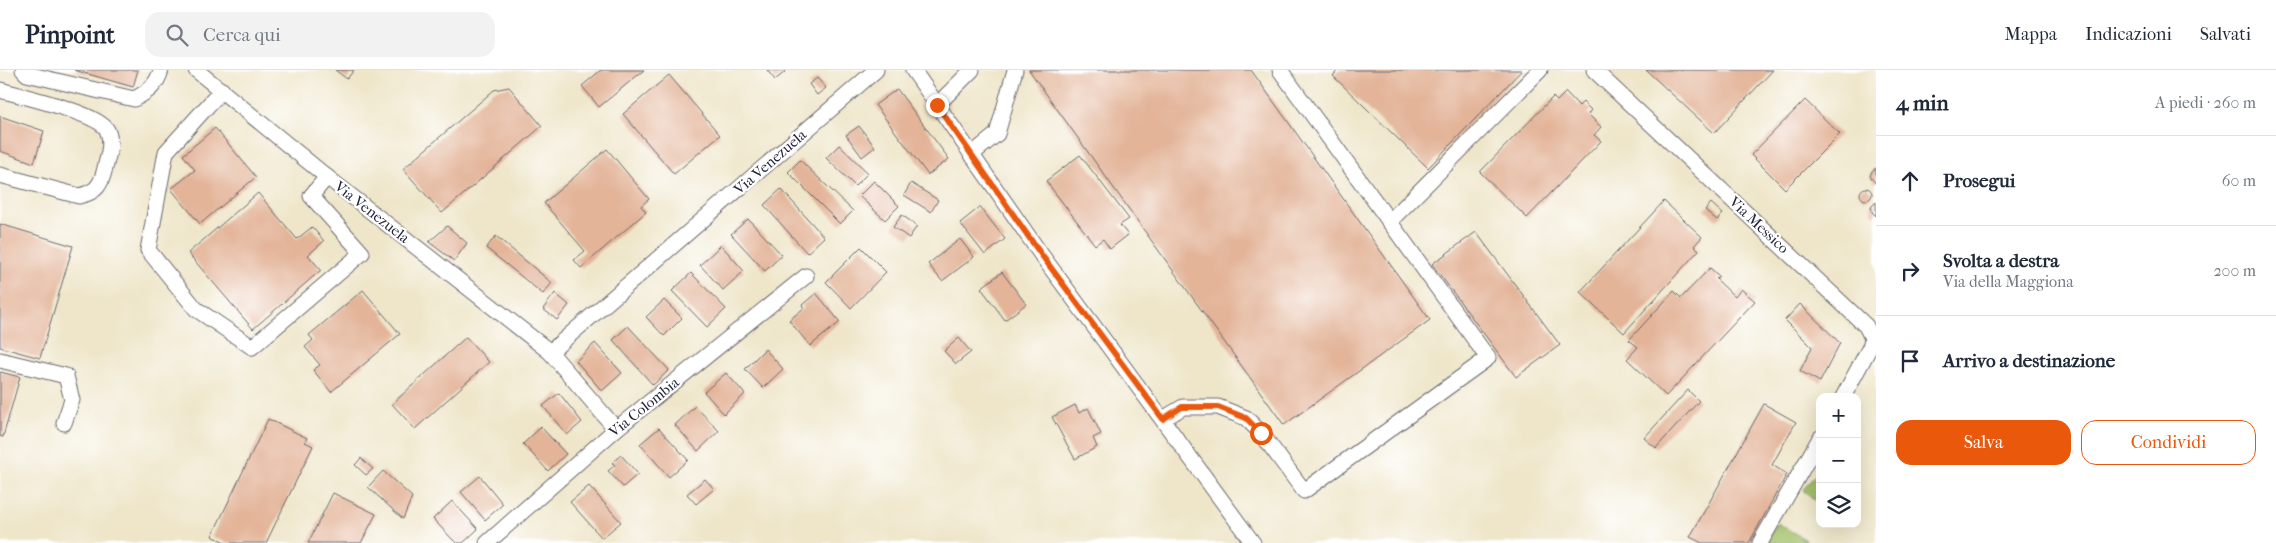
<!DOCTYPE html>
<html lang="it">
<head>
<meta charset="utf-8">
<style>
	:root { --surface:#fff; --page:#f2f2f3; --text:#1f2937; --muted:#747a83; --line:#e0e1e3; --accent:#ea580c }
	body { margin:0; font-family:"IM FELL French Canon",serif; background:var(--page); color:var(--text) }
	.controls { position:absolute; right:15px; bottom:15px; display:grid; overflow:hidden; border-radius:10px; box-shadow:0 5px 20px #0002 }
	.controls button { width:45px; height:45px; display:grid; place-items:center; padding:0; border:0; border-bottom:1px solid var(--line); background:var(--surface); color:var(--text); font:25px sans-serif }
	.stop { position:absolute; width:15px; height:15px; margin:-11px; border:4px solid #ea580c; border-radius:50%; background:#fff }
	.stop.end { background:#ea580c; border-color:#fff; box-shadow:0 1px 5px #0008 }
	.list { margin:0; padding:0; list-style:none }
	h2 { display:flex; justify-content:space-between; align-items:center; height:65px; margin:0; padding:0 20px; font-size:21px }
	h2 small { font-size:16px; font-weight:400; color:var(--muted) }
	.list li { display:grid; grid-template-columns:32px 1fr auto; gap:15px; align-items:center; box-sizing:border-box; height:90px; padding:0 20px; border-top:1px solid var(--line) }
	.list b { display:block; font-size:19px; white-space:nowrap }
	.list p { margin:0; font-size:16px; white-space:nowrap; color:var(--muted) }
	.list em { font-size:16px; font-style:normal; color:var(--muted) }
	.actions { display:flex; gap:10px; padding:15px 20px }
	.actions a { flex:1; padding:11px 0; border:1px solid var(--accent); border-radius:15px; text-align:center; font-size:18px; color:var(--accent) }
	.actions .main { background:var(--accent); color:#fff }
	.icon { flex:none; width:28px; height:28px; fill:none; stroke:currentColor; stroke-width:2; stroke-linecap:round; stroke-linejoin:round }
	.map { position:relative; flex:none; width:1876px; height:473px; overflow:hidden }
	header { display:flex; align-items:center; gap:30px; box-sizing:border-box; height:70px; padding:0 25px; background:var(--surface); border-bottom:1px solid var(--line) }
	header strong { font-size:24px }
	nav { display:flex; gap:28px; margin-inline-start:auto; font-size:18px }
	.search { width:350px; height:45px; background:var(--page); display:flex; align-items:center; gap:12px; box-sizing:border-box; padding:0 18px; border-radius:15px; color:var(--muted); font-size:19px }
	main { display:flex }
	aside { flex:1; background:var(--surface) }
	.map>svg:first-child { display:block }
</style>
</head>
<body>
<header>
<strong>Pinpoint</strong>
<div class="search"><svg class="icon" aria-label="search" viewBox="0 0 24 24"><circle cx="10" cy="10" r="6"/><path d="M15 15l6 6"/></svg>Cerca qui</div>
<nav><a>Mappa</a><a>Indicazioni</a><a>Salvati</a></nav>
</header>
<main>
<div class="map">
<svg width="1876" height="473" viewBox="0 0 1876 473">
	<rect width="100%" height="100%" fill="#fff"/>
	<filter id="ink" filterUnits="userSpaceOnUse"><feTurbulence type="fractalNoise" baseFrequency=".02" numOctaves="2"/><feDisplacementMap in="SourceGraphic" scale="10" xChannelSelector="R" yChannelSelector="G"/><feConvolveMatrix kernelMatrix="1 2 1 2 8 2 1 2 1" color-interpolation-filters="sRGB"/></filter>
	<filter id="wash" filterUnits="userSpaceOnUse"><feTurbulence type="fractalNoise" baseFrequency=".0096" numOctaves="4" result="noise"/><feDisplacementMap in="SourceGraphic" scale="20" xChannelSelector="R" yChannelSelector="G"/><feGaussianBlur stdDeviation="1.12" result="paint"/><feColorMatrix in="noise" values="0 0 0 0 0 0 0 0 0 0 0 0 0 0 0 0 0 1.4 0 .05"/><feComposite in="paint" operator="in"/></filter>
	<g filter="url(#wash)">
		<rect width="100%" height="100%" fill="#efe6ca"/>
		<g fill="#a1bf68" stroke="#627052">
			<polygon points="1815,405 1820,409 1820,435 1803,420"/>
			<polygon points="1777,453 1806,470 1804,473 1766,473"/>
		</g>
		<g id="blocks">
			<g fill="#e3b498">
				<polygon points="74,0 138,0 133,17"/>
				<polygon points="335,0 354,0 347,9"/>
				<polygon points="601,0 644,0 599,37 582,16"/>
				<polygon points="767,0 783,0 785,2 775,10"/>
				<polygon points="1029,0 1251,0 1430,250 1284,355"/>
				<polygon points="1338,0 1522,0 1428,98 1333,6"/>
				<polygon points="1646,0 1773,0 1714,63"/>
				<polygon points="669,5 720,65 674,104 623,44"/>
				<polygon points="817,8 826,18 817,25 809,14"/>
				<polygon points="509,17 542,56 442,143 403,99 494,20"/>
				<polygon points="897,19 949,89 928,105 875,35"/>
				<polygon points="1566,22 1579,36 1583,32 1591,40 1588,44 1601,57 1594,65 1601,71 1527,148 1480,102 1553,27 1557,31"/>
				<polygon points="1805,30 1840,64 1785,119 1751,85"/>
				<polygon points="0,46 44,61 34,93 0,81"/>
				<polygon points="859,56 875,77 862,87 846,65"/>
				<polygon points="215,58 256,107 200,154 171,119 195,100 183,85"/>
				<polygon points="839,75 868,103 855,116 826,88"/>
				<polygon points="607,79 649,129 641,136 646,142 581,198 574,190 585,181 544,133"/>
				<polygon points="1080,85 1129,149 1120,155 1128,165 1110,179 1103,169 1095,175 1046,111"/>
				<polygon points="800,90 853,141 840,154 788,102"/>
				<polygon points="1876,98 1876,114 1870,106 1872,101"/>
				<polygon points="874,111 899,136 885,150 859,126"/>
				<polygon points="911,113 938,130 931,142 904,125"/>
				<circle cx="1866" cy="124" r="6"/>
				<polygon points="781,119 824,167 807,183 764,135"/>
				<polygon points="258,123 297,169 312,157 324,171 308,185 321,200 253,259 188,183"/>
				<polygon points="1664,131 1702,167 1694,176 1699,180 1624,263 1580,222"/>
				<polygon points="1876,132 1876,146 1872,142 1871,137"/>
				<polygon points="1711,133 1723,144 1717,150 1705,140"/>
				<polygon points="980,137 1005,169 985,185 960,153"/>
				<polygon points="902,145 917,156 909,168 893,157"/>
				<polygon points="748,149 782,185 765,201 731,164"/>
				<polygon points="0,154 73,176 40,288 0,277"/>
				<polygon points="447,156 467,173 454,191 429,172"/>
				<polygon points="1476,162 1560,275 1516,307 1432,194"/>
				<polygon points="496,166 552,213 543,224 486,178"/>
				<polygon points="960,169 974,187 942,211 928,194"/>
				<polygon points="721,175 744,201 723,220 700,195"/>
				<polygon points="861,177 886,202 851,238 826,212"/>
				<polygon points="1710,198 1719,206 1716,209 1735,227 1741,219 1755,231 1666,326 1627,289 1638,277 1629,270 1674,221 1681,228"/>
				<polygon points="1002,202 1026,234 1005,250 981,218"/>
				<polygon points="691,203 726,239 707,257 672,221"/>
				<polygon points="363,220 400,264 331,322 313,300 320,295 305,277 313,270 309,265"/>
				<polygon points="555,223 569,235 557,250 543,239"/>
				<polygon points="816,223 840,252 810,276 789,250 804,238 802,235"/>
				<polygon points="664,230 682,248 664,266 646,247"/>
				<polygon points="1800,234 1840,273 1820,312 1800,301 1812,277 1785,250"/>
				<polygon points="628,256 669,300 653,315 613,270"/>
				<polygon points="466,267 489,292 415,359 392,334"/>
				<polygon points="959,268 971,282 956,294 944,281"/>
				<polygon points="595,273 622,303 602,321 576,291"/>
				<polygon points="765,279 783,299 763,318 745,299"/>
				<polygon points="0,302 20,307 3,367 0,366"/>
				<polygon points="726,303 745,324 724,344 704,322"/>
				<polygon points="1688,320 1699,331 1656,378 1644,368"/>
				<polygon points="559,323 582,352 567,365 543,336"/>
				<polygon points="1764,334 1796,352 1772,395 1787,404 1749,473 1702,473 1690,467"/>
				<polygon points="1075,335 1079,343 1088,338 1101,364 1093,368 1097,377 1075,389 1052,347"/>
				<polygon points="695,336 719,361 698,381 675,355"/>
				<polygon points="268,349 307,368 305,372 313,376 266,473 227,473 212,466"/>
				<polygon points="541,357 566,384 548,401 523,374"/>
				<polygon points="659,358 688,390 669,407 640,374"/>
				<polygon points="621,385 638,404 623,417 608,401 615,395 612,393"/>
				<polygon points="361,388 373,399 366,405 355,395"/>
				<polygon points="383,401 412,427 403,449 368,417"/>
				<polygon points="480,406 503,434 485,450 461,422"/>
				<polygon points="705,409 714,419 696,434 687,424"/>
				<polygon points="589,416 621,452 602,468 570,432"/>
				<polygon points="333,423 376,444 361,473 308,473"/>
				<polygon points="452,431 478,459 463,473 456,473 433,449"/>
			</g>
		</g>
	</g>
	<g filter="url(#ink)">
		<use href="#blocks" fill-opacity="0" stroke="#6a676d" stroke-width="1"/>
		<g fill="none" stroke-linecap="round" stroke-linejoin="round">
			<defs>
				<g id="minor">
					<path d="M23 0 27 4 134 29C148 22 157 15 161 0"/>
					<polyline points="196,0 327,107 550,282 616,359"/>
					<polyline points="913,0 1040,183 1253,473"/>
					<polyline points="1594,0 1866,256 1872,268 1871,275 1843,327"/>
					<path d="M0 20C21 26 98 43 107 60 113 72 108 86 105 98 101 115 97 122 79 126L0 105"/>
					<polyline points="222,20 166,82 148,180 196,239 252,277 362,183 311,126 327,107"/>
					<polyline points="937,35 972,0"/>
					<polyline points="971,85 997,64 1015,0"/>
					<polyline points="1389,152 1540,0"/>
					<polyline points="550,282 876,0"/>
					<polyline points="0,290 66,306 72,330 64,353"/>
					<polyline points="1163,349 1183,337 1218,337 1246,348 1261,363 1304,421 1488,288 1280,0"/>
					<polyline points="487,473 616,359 806,206"/>
					<polyline points="1760,473 1820,368"/>
				</g>
			</defs>
			<use href="#minor" stroke="#6a676d" stroke-width="17"/>
			<use href="#minor" stroke="#fff" stroke-width="15"/>
		</g>
	</g>
	<g fill="none" stroke-linecap="round" stroke-linejoin="round" filter="url(#ink)">
		<polyline stroke="#ea580c" stroke-width="6" points="937,35 1040,183 1163,349 1182,337 1218,337 1246,348 1261,363"/>
	</g>
	<g text-anchor="middle" stroke-width="4.5" stroke-linejoin="round" paint-order="stroke">
		<g font-size="15" fill="#22223b" stroke="#fff">
			<text transform="translate(770 92) rotate(-41)" y="5">Via Venezuela</text>
			<text transform="translate(372 142) rotate(38)" y="5">Via Venezuela</text>
			<text transform="translate(1759 155) rotate(43)" y="5">Via Messico</text>
			<text transform="translate(644 337) rotate(-39)" y="5">Via Colombia</text>
		</g>
	</g>
</svg>
<div class="controls">
<button>+</button>
<button>−</button>
<button><svg class="icon" aria-label="layers" viewBox="0 0 24 24"><path d="M12 4l9 5-9 5-9-5zM3 14l9 5 9-5"/></svg></button>
</div>
<div class="stop" style="left:1261px;top:363px"></div>
<div class="stop end" style="left:937px;top:35px"></div>
</div>
<aside>
<h2>4 min<small>A piedi · 260 m</small></h2>
<ul class="list">
<li><svg class="icon" aria-label="ahead" viewBox="0 0 24 24"><path d="M12 20V5M6 11l6-6 6 6"/></svg><div><b>Prosegui</b></div><em>60 m</em></li>
<li><svg class="icon" aria-label="right" viewBox="0 0 24 24"><path d="M7 20v-9h11M14 6l5 5-5 5"/></svg><div><b>Svolta a destra</b><p>Via della Maggiona</p></div><em>200 m</em></li>
<li><svg class="icon" aria-label="arrive" viewBox="0 0 24 24"><path d="M6 21V4h12l-3 4 3 4H6"/></svg><div><b>Arrivo a destinazione</b></div></li>
</ul>
<div class="actions"><a class="main">Salva</a><a>Condividi</a></div>
</aside>
</main>
</body>
</html>
